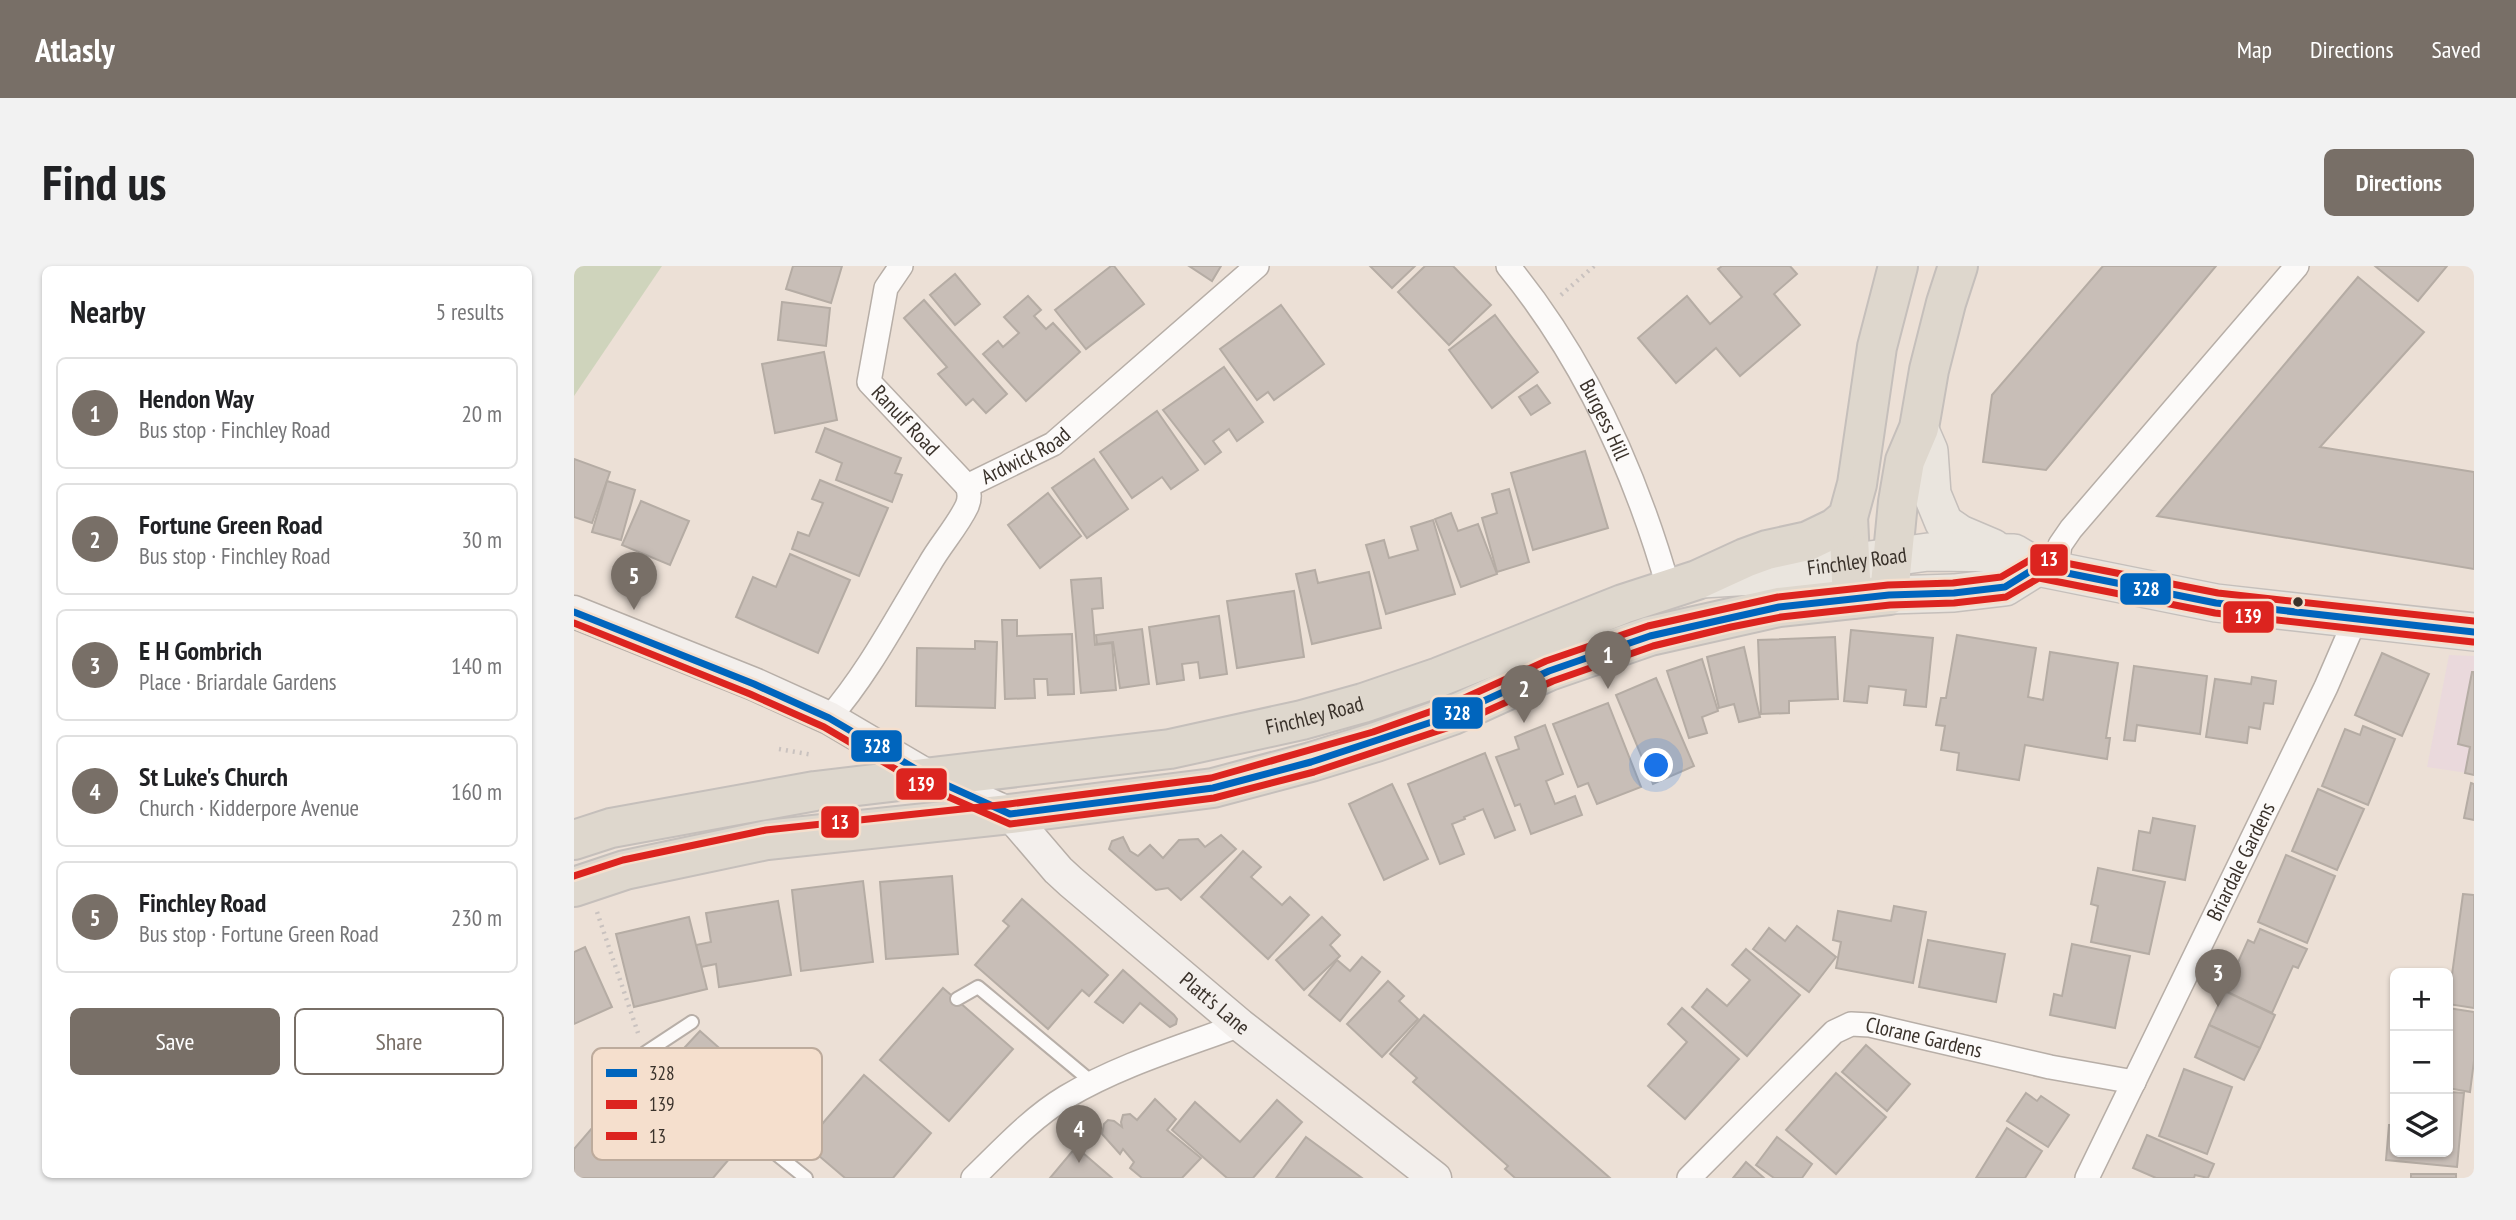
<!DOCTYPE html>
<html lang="en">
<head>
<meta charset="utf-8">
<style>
	:root { --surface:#fff; --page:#f2f2f2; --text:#202124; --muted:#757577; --line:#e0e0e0; --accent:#786f67 }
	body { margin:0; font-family:"PT Sans Narrow",sans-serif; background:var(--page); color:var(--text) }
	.controls { position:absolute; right:21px; bottom:21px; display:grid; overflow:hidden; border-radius:10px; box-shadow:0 2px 5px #0004 }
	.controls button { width:63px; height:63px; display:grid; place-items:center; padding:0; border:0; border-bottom:2px solid var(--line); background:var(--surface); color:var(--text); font:35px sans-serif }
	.you { position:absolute; left:1083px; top:500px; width:24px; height:24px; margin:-18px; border:5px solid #fff; border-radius:50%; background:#1a73e8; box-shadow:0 0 0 10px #1a73e833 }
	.badge { display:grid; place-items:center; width:46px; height:46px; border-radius:50%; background:var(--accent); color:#fff; font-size:23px; font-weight:700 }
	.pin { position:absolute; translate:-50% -58px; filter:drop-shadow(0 2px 4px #0008) }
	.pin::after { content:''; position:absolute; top:37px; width:24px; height:21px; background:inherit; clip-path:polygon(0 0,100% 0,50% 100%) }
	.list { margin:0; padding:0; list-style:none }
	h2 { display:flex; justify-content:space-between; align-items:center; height:91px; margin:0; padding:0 28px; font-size:30px }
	h2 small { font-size:23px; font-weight:400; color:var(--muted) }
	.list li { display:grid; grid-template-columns:46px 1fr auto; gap:21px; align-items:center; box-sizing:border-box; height:112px; margin:0 14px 14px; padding:0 14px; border:2px solid var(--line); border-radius:10px }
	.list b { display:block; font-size:26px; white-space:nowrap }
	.list p { margin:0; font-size:23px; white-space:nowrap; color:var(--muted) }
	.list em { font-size:23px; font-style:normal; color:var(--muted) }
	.actions { display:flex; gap:14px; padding:21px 28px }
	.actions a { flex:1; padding:16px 0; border:2px solid var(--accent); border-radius:10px; text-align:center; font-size:24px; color:var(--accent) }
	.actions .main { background:var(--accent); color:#fff }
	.icon { flex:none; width:38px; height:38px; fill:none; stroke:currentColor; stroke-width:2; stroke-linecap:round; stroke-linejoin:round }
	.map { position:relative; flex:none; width:1900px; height:912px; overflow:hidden; border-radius:10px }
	header { display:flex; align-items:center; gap:42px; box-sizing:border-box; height:98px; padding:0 35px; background:var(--accent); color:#fff }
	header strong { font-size:33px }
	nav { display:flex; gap:38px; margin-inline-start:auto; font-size:24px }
	.intro { display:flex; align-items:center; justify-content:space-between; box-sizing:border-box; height:168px; padding:0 42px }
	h1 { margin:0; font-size:49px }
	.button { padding:18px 32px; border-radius:10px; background:var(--accent); color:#fff; font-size:24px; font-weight:700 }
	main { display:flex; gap:42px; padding:0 42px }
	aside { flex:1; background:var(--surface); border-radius:10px; box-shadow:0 2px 5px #0004 }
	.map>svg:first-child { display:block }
</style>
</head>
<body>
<header>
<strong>Atlasly</strong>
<nav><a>Map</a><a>Directions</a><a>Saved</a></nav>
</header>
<div class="intro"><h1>Find us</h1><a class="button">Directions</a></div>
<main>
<aside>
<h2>Nearby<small>5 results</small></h2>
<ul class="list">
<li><span class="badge">1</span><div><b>Hendon Way</b><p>Bus stop · Finchley Road</p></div><em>20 m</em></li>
<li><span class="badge">2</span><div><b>Fortune Green Road</b><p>Bus stop · Finchley Road</p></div><em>30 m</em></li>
<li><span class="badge">3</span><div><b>E H Gombrich</b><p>Place · Briardale Gardens</p></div><em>140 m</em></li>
<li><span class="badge">4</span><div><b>St Luke's Church</b><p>Church · Kidderpore Avenue</p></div><em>160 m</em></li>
<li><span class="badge">5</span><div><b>Finchley Road</b><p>Bus stop · Fortune Green Road</p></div><em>230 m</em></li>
</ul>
<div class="actions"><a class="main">Save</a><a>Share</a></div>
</aside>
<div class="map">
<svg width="1900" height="912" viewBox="0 0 1900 912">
	<rect width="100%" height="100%" fill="#ece0d6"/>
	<polygon fill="#ead9dc" points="1875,389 1900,390 1900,508 1853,501"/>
	<polygon fill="#cfd4bc" points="0,0 88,0 0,130"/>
	<g fill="#c8beb7" stroke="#b5aca4" stroke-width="2">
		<polygon points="219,0 268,0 257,37 212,23"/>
		<polygon points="537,0 540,0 570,38 512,83 481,44"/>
		<polygon points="615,0 647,0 638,15"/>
		<polygon points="796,0 841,0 818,22"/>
		<polygon points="851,0 879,0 917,39 875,79 824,26"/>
		<polygon points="1148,0 1216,0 1223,8 1200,28 1226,59 1166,110 1142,82 1102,117 1064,72 1113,30 1136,58 1168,31 1144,3"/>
		<polygon points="1529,0 1642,0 1472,204 1409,196 1418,129"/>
		<polygon points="1801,0 1873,0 1844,35"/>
		<polygon points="381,8 406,38 381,59 356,29"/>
		<polygon points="1784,11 1850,66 1746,181 1900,206 1900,303 1583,250"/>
		<polygon points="454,30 467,44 460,50 472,63 479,57 506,86 452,135 409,88 424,75 429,81 445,67 430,51"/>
		<polygon points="350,34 433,128 412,147 399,133 392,139 364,108 373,101 330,52"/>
		<polygon points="208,36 256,42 252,80 204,74"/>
		<polygon points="707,39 750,98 700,134 694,126 683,134 646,83"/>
		<polygon points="921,49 964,106 918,142 875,84"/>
		<polygon points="250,86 263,154 201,167 188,98"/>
		<polygon points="650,101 689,156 663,175 655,163 639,175 647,186 631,198 589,144"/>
		<polygon points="963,119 976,137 957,149 945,131"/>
		<polygon points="583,145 624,204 597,223 588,211 558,232 526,186"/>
		<polygon points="251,162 327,192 321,207 328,209 318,236 262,214 268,197 242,186"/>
		<polygon points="1011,185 1034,262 959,284 937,207"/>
		<polygon points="0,193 36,206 18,257 0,251"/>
		<polygon points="520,193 554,243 513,272 478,222"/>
		<polygon points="246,214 314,242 285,310 218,283 224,266 235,270 249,237 238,233"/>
		<polygon points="33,215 61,224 47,274 18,266"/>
		<polygon points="935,223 955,296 923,306 908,252 923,247 918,228"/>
		<polygon points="474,227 507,270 466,302 434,259"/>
		<polygon points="67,235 115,255 96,299 48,279"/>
		<polygon points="877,247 884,265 904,258 923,308 887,321 861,253"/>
		<polygon points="859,254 881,328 812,348 792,279 810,274 815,292 844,284 837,261"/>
		<polygon points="216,288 276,314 244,387 162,351 179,311 202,321"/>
		<polygon points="741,304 744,317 795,306 807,362 738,378 722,308"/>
		<polygon points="527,312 529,342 518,343 521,379 538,377 542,424 507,427 497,314"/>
		<polygon points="720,325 730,391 663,402 653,335"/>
		<polygon points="645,350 653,408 626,412 624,396 608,398 610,414 583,418 575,361"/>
		<polygon points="428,354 443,354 443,370 498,368 500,428 474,429 473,413 460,413 461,432 431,433"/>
		<polygon points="568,363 575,418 546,422 539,376 523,378 522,369"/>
		<polygon points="1277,364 1359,372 1352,441 1330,439 1332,424 1295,420 1293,437 1270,435"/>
		<polygon points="1383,369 1462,382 1454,431 1469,434 1476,386 1544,397 1532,472 1536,472 1533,493 1451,479 1445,514 1383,504 1385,487 1367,484 1371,460 1362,459 1367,432 1372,432"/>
		<polygon points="1261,371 1264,433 1215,435 1215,447 1187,448 1184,374"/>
		<polygon points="401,375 423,376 421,442 342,440 343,382 401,383"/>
		<polygon points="1170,381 1186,451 1165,456 1160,438 1145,442 1133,391"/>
		<polygon points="1808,387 1855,408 1828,470 1781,449"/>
		<polygon points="1128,393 1144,445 1128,451 1133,467 1115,472 1093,405"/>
		<polygon points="1560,400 1633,410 1626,468 1563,459 1561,475 1550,474"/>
		<polygon points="1898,406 1900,406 1900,509 1891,507 1896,481 1884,478"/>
		<polygon points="1678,411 1702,415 1699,438 1690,437 1686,463 1675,461 1673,477 1632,471 1641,413 1677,418"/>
		<polygon points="1082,412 1120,500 1079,518 1042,429"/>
		<polygon points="1034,437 1067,521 1023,538 1014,517 1004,521 979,458"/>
		<polygon points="971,459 989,508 972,515 981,538 1001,530 1008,549 957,568 946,538 941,540 922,491 945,483 941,471"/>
		<polygon points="1789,460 1821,473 1794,539 1748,520 1771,463 1786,469"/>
		<polygon points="911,487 941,564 921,572 909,543 890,551 891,553 878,558 890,588 866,598 834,518"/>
		<polygon points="1897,517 1900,518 1900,554 1890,552"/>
		<polygon points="818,518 854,593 810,614 775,538"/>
		<polygon points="1744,523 1790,543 1763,604 1718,585"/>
		<polygon points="1579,552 1621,560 1611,614 1559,604 1565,565 1576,567"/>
		<polygon points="647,569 662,583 607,634 594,622 582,624 535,583 538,575 549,571 556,585 564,590 576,579 589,592 605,574 624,573 631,581"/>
		<polygon points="669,585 687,601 677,611 708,639 716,631 735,649 694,693 627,631"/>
		<polygon points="1712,589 1761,610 1733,677 1684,656"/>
		<polygon points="1524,602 1591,616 1575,688 1517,676 1524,640 1517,638"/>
		<polygon points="378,610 384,688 312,693 306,616"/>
		<polygon points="289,615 299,696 227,705 218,624"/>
		<polygon points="1889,628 1900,629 1900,742 1874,738"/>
		<polygon points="448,633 534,709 515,730 508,724 474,763 401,699 435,660 429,655"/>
		<polygon points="204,635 217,709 145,721 142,698 127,701 122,679 137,676 132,647"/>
		<polygon points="1320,640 1352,646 1339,717 1262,702 1267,676 1259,674 1264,645 1317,655"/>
		<polygon points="115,651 133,723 60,741 42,668"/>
		<polygon points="748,651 766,669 756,679 766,690 730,724 702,694"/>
		<polygon points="1223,660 1262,691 1235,726 1179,683 1195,662 1211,675"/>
		<polygon points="1686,663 1733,683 1724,702 1719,700 1698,747 1651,725 1674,674 1680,677"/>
		<polygon points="1354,674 1431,688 1422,736 1345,721"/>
		<polygon points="1498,678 1556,690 1541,762 1476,749 1480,728 1488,730"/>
		<polygon points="11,681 38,741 0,758 0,686"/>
		<polygon points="1172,683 1226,729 1173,790 1118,741 1133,723 1153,740 1176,714 1158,699"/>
		<polygon points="788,691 806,706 766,755 735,729 763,694 776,705"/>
		<polygon points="549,704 600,749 603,753 602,758 596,761 566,737 549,757 521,736"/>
		<polygon points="814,715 830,730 825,735 844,753 808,791 773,758"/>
		<polygon points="369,722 439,783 375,855 306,794"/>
		<polygon points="1651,725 1701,749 1686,782 1635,759"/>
		<polygon points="1108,742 1165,793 1111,853 1074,820 1113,776 1094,758"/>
		<polygon points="1874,742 1900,746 1900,795 1896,826 1874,822"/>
		<polygon points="850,749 1036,912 941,912 931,903 934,900 839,816 843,812 816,788"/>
		<polygon points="1635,759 1686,782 1670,814 1621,791"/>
		<polygon points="126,765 194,825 168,853 99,794"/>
		<polygon points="1292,779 1336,818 1313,845 1268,806"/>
		<polygon points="1610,803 1658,821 1633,888 1585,870"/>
		<polygon points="1262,807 1312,851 1262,908 1212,864"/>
		<polygon points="290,809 357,867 319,912 271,912 231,878"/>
		<polygon points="62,811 156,892 139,912 0,912 0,883"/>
		<polygon points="1874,826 1890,827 1883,901 1812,894 1815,859 1821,859 1821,886 1874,886"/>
		<polygon points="1452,827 1463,835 1467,830 1495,849 1474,881 1433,855"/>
		<polygon points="581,833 602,853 593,864 627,892 608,912 568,912 556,902 560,896 549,883 546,888 528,868 530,858 534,854 540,855 548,861 547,856 549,849 556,848 563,854"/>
		<polygon points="703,834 728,856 679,912 653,912 598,864 621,836 666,876"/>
		<polygon points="1433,862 1468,885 1451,912 1402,912"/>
		<polygon points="1573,869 1640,898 1634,912 1621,909 1620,912 1582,912 1559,902"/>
		<polygon points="732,871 788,912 702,912"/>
		<polygon points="1203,871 1238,898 1228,912 1200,912 1182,899"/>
		<polygon points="502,881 538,912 476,912"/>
		<polygon points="1172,896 1190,912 1159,912"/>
		<rect x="1837" y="908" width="45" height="4"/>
	</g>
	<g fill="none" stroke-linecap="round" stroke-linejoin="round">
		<defs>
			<g id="lane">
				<polyline points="383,733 404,721 519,817"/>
				<polyline points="118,756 71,787 165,879 201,887 232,912"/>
			</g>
			<g id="street">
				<path id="s1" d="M327 0 312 22 295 116 393 220"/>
				<path id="s2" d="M934 0C1011 94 1062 207 1095 324"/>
				<path id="s3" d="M393 220 479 178 683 0"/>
				<polyline points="1482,305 1486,279 1497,263 1723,0"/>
				<path d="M255 452C295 406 323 351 355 299 366 279 383 261 393 240 396 233 396 227 393 220"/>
				<path d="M399 912C428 884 457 852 492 831 546 799 607 781 666 759"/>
				<path id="s4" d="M1115 912 1260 766 1277 758 1296 759 1476 801 1560 816"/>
				<path id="s5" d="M1513 912 1752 421 1781 354"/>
			</g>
			<g id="secondary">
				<path id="s6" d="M0 346 180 418 255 452 357 512 436 548 484 604 497 616 666 759 861 912"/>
			</g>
			<g id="primary">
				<polyline points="1345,162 1355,185 1358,228 1370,257 1386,268 1419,282"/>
				<path id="s7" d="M1128 313 1179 310 1354 286 1440 287 1463 301 1642 337 1900 366"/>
				<polyline points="1315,329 1380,327 1431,321 1463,301"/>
			</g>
			<g id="highway">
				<polyline points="1274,251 1278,333"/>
				<path id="s8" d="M0 574 37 562 241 525 596 483 728 454 789 437 865 411 1049 338 1123 314 1171 292 1193 284 1234 275 1261 262 1274 251 1283 218 1303 81 1324 0"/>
				<polyline points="0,621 51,604 193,574 436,548 639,522 737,496 802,476 879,449 975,405 1076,370 1205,341 1315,329 1324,236 1331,195 1345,162 1355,104 1372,37 1384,0"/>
			</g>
		</defs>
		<use href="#lane" stroke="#b7aea7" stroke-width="16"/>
		<use href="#street" stroke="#b7aea7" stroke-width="26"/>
		<use href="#secondary" stroke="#b7aea7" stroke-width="35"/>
		<use href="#primary" stroke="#c5bfbb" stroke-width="40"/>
		<use href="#highway" stroke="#c5bfbb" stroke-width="42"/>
		<g stroke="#c9c2bf" stroke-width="4.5" stroke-dasharray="2 5" stroke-linecap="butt">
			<polyline points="987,29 1020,0"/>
			<polyline points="205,483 239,489"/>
			<polyline points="23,646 64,767"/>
		</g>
		<use href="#lane" stroke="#fcfaf9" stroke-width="12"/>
		<use href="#street" stroke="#fcfaf9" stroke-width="23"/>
		<use href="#secondary" stroke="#f3efec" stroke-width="32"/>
		<use href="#primary" stroke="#eae5de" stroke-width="37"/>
		<use href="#highway" stroke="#ded7cd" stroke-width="38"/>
		<defs>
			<polyline id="bus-1" points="0,346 180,418 255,452 357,512 436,548 639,522 737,496 879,449 975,405 1076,370 1205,341 1315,329 1380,327 1431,321 1463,301 1642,337 1900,366"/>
			<polyline id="bus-2" points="0,357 176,428 250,461 352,521 436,558 640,532 740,506 882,459 979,415 1079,380 1157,361 1207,351 1316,339 1380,337 1432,331 1465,312 1641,347 1899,376"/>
			<polyline id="bus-3" points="0,610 49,594 192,564 435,538 637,512 799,466 875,439 972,395 1074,360 1204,331 1314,319 1379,317 1427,311 1461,291 1644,327 1900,355"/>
		</defs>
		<use href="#bus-1" stroke="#f5dfcd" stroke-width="12"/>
		<use href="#bus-2" stroke="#f5dfcd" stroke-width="12"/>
		<use href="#bus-3" stroke="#f5dfcd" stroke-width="12"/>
		<use href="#bus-1" stroke="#0065bd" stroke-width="7"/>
		<use href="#bus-2" stroke="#dc241f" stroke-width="7"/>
		<use href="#bus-3" stroke="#dc241f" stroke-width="7"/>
	</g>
	<circle fill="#3a322b" stroke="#f5dfcd" stroke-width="2.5" cx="1724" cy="336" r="6"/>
	<g text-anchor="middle" stroke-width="7" stroke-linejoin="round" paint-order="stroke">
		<g font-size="21" fill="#3a322b" stroke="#f5dfcd">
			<text dy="7" stroke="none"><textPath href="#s1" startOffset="175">Ranulf Road</textPath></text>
			<text dy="7" stroke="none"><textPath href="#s2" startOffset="182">Burgess Hill</textPath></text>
			<text dy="7" stroke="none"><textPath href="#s3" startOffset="66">Ardwick Road</textPath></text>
			<text dy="7" stroke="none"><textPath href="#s7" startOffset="156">Finchley Road</textPath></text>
			<text dy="7" stroke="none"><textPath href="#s8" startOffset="752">Finchley Road</textPath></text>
			<text dy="7" stroke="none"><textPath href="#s5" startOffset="352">Briardale Gardens</textPath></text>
			<text dy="7" stroke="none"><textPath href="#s6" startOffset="761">Platt's Lane</textPath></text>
			<text dy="7" stroke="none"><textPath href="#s4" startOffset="299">Clorane Gardens</textPath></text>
		</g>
	</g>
	<rect x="18" y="782" width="230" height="112" rx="10" fill="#f5dfcd" stroke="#bdab9c" stroke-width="2"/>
	<rect x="32" y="803" width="31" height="8" fill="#0065bd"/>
	<rect x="32" y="834" width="31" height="9" fill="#dc241f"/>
	<rect x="32" y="866" width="31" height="8" fill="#dc241f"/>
	<g font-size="19" fill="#3a322b">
		<text x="75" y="814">328</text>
		<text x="75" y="845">139</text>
		<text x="75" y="877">13</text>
	</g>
	<g stroke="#f5dfcd" stroke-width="2.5">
		<rect x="1455" y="277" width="40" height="34" rx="7" fill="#dc241f"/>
		<rect x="1545" y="306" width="53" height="34" rx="7" fill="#0065bd"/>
		<rect x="1648" y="334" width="53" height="34" rx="7" fill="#dc241f"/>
		<rect x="857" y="430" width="53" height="34" rx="7" fill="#0065bd"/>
		<rect x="276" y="463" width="53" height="34" rx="7" fill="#0065bd"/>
		<rect x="321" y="501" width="53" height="34" rx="7" fill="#dc241f"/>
		<rect x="246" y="539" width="40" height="34" rx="7" fill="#dc241f"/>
	</g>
	<g font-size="19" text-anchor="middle" font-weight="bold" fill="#fff">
		<text x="1475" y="300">13</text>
		<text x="1572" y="330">328</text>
		<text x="1674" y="357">139</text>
		<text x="883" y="454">328</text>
		<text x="303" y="487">328</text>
		<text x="347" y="525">139</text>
		<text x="266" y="563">13</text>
	</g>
</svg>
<div class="controls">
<button>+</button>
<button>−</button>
<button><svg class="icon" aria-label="layers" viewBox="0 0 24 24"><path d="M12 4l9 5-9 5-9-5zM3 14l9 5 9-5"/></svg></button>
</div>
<div class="you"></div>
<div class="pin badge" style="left:1034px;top:423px">1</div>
<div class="pin badge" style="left:950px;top:457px">2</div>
<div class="pin badge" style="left:1644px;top:741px">3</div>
<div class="pin badge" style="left:505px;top:897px">4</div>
<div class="pin badge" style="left:60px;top:344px">5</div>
</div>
</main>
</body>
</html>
